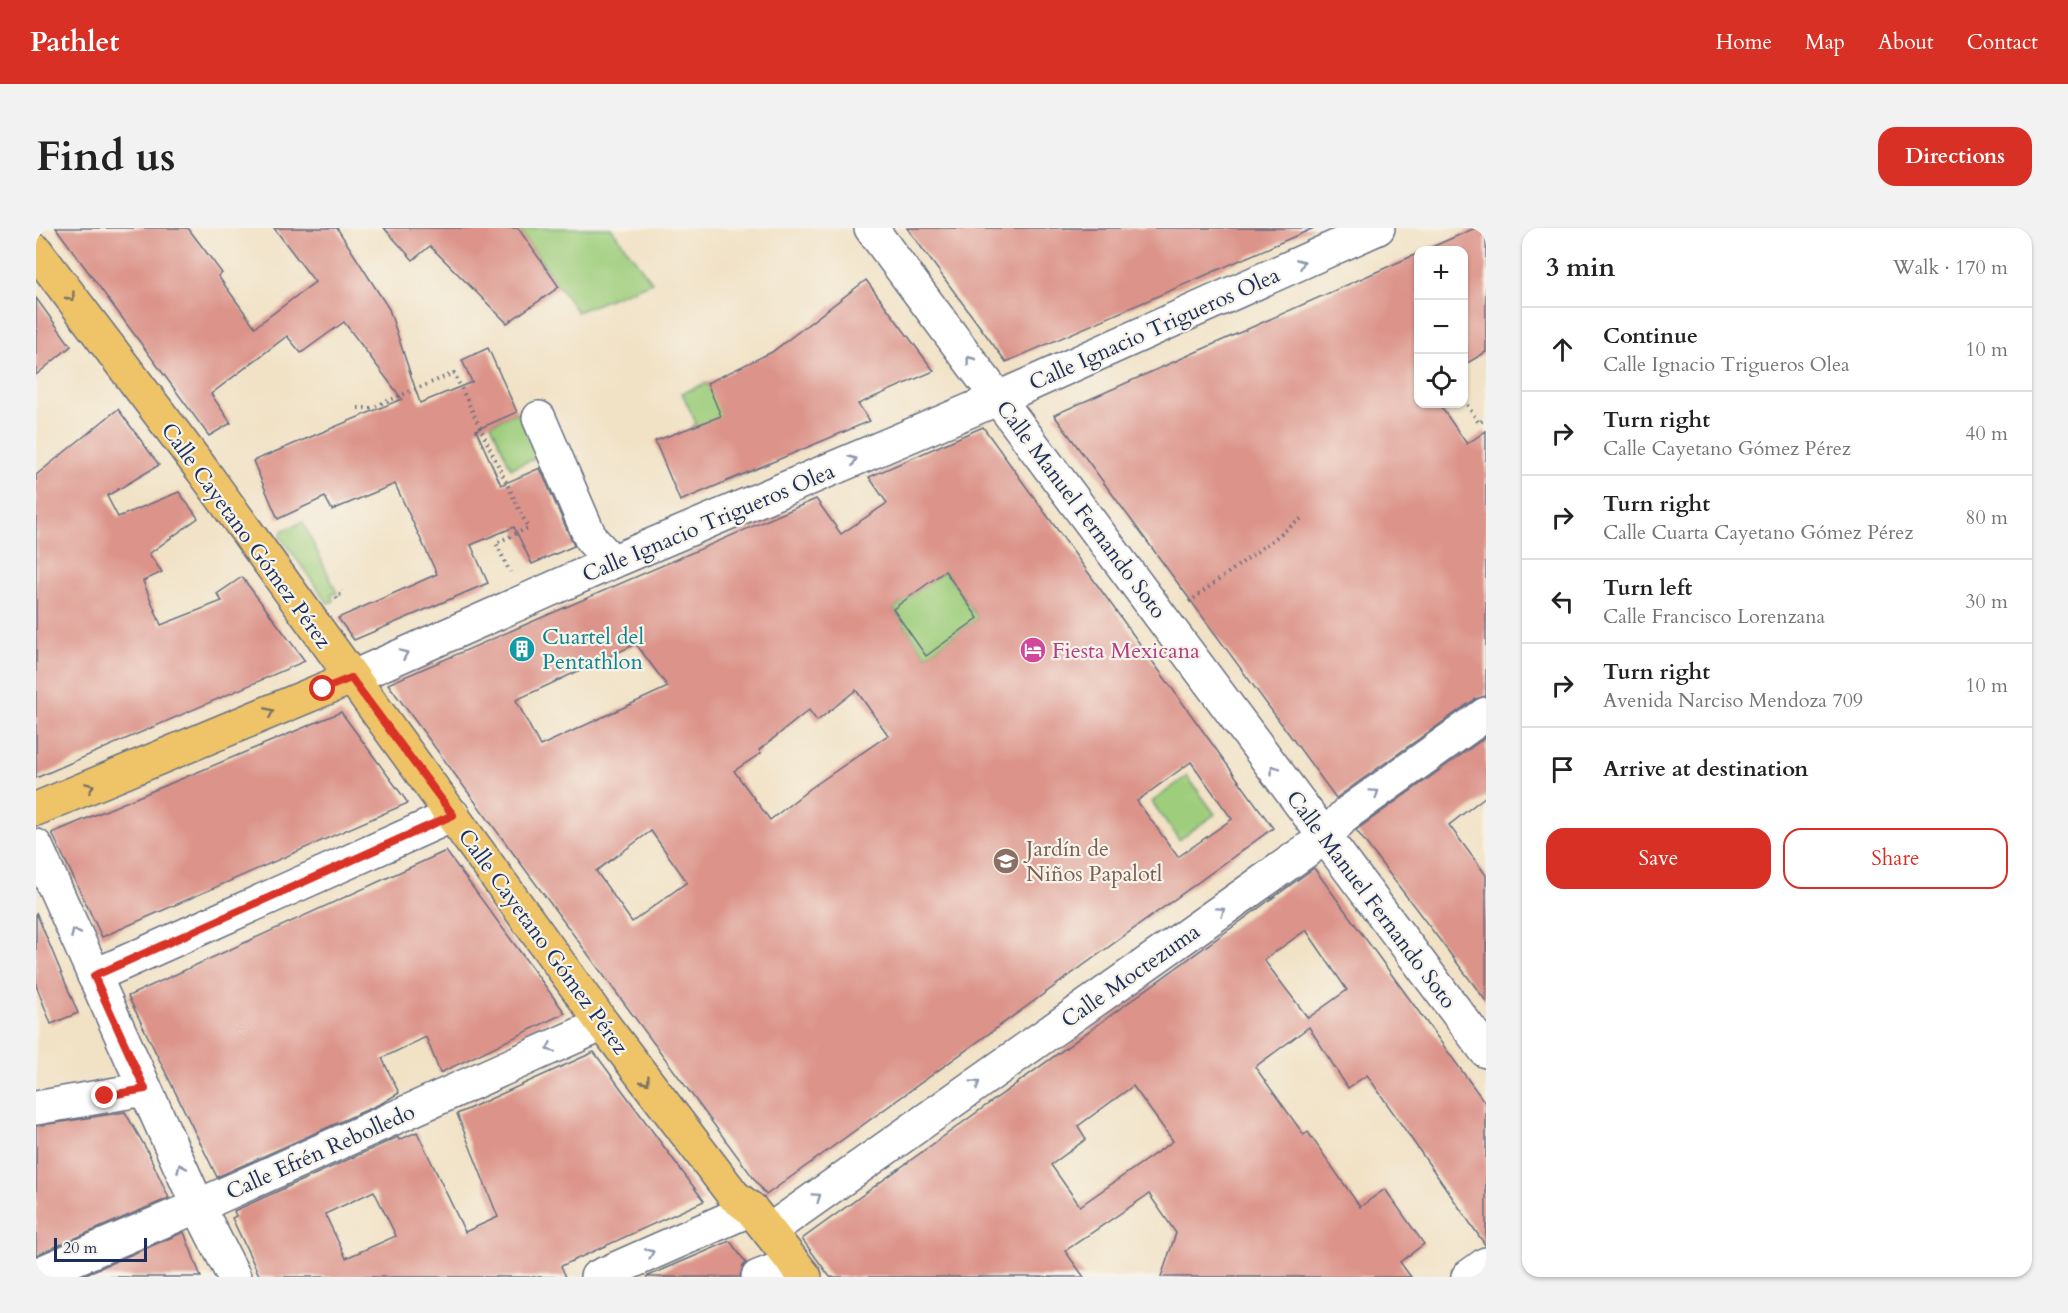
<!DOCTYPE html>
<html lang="en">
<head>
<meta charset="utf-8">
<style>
	:root { --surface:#fff; --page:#f2f2f2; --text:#222; --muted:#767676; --line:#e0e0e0; --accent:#d93025 }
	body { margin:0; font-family:Cardo,serif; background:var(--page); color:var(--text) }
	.controls { position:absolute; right:18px; top:18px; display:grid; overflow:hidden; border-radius:12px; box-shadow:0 2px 4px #0004 }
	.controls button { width:54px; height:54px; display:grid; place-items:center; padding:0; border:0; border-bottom:2px solid var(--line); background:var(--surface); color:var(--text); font:30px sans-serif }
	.scale { position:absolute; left:18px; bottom:15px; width:93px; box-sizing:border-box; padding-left:6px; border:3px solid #1b2f5e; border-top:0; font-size:16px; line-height:21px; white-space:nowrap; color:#1b2f5e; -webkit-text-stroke:4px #f7f3e8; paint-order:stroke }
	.stop { position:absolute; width:18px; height:18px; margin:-14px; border:4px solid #d93025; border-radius:50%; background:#fff }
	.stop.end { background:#d93025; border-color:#fff; box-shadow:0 2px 6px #0008 }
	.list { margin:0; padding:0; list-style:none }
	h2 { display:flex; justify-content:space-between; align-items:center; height:78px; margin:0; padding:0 24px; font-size:26px }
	h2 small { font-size:20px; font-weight:400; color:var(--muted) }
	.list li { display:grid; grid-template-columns:39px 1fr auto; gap:18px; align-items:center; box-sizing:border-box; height:84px; padding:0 24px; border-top:2px solid var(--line) }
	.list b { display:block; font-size:22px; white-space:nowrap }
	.list p { margin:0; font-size:20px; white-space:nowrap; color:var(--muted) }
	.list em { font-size:20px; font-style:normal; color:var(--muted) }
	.actions { display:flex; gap:12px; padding:18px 24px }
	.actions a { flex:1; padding:14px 0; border:2px solid var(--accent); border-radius:18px; text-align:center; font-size:21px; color:var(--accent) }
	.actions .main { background:var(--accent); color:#fff }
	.icon { flex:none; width:33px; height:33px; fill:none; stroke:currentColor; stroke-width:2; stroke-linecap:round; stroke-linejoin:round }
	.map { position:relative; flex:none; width:1450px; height:1049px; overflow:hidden; border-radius:18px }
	header { display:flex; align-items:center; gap:36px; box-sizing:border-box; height:84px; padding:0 30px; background:var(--accent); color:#fff }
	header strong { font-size:28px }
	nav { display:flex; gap:33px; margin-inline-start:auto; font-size:21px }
	.intro { display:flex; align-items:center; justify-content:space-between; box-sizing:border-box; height:144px; padding:0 36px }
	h1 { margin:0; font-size:42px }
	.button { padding:15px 27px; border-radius:18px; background:var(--accent); color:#fff; font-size:21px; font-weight:700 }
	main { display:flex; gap:36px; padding:0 36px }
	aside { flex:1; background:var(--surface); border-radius:18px; box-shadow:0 2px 4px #0004 }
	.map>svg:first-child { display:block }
</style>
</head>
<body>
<header>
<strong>Pathlet</strong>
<nav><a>Home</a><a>Map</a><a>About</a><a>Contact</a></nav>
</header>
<div class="intro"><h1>Find us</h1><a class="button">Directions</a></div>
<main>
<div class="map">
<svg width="1450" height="1049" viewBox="0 0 1450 1049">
	<rect width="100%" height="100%" fill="#f7f3e8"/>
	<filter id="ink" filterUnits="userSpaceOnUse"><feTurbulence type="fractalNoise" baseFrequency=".0167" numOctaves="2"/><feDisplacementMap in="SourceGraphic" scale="12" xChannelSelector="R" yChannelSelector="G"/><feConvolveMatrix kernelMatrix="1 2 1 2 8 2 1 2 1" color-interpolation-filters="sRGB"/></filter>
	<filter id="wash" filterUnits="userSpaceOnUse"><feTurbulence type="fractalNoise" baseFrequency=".008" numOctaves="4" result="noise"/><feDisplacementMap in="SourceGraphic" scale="24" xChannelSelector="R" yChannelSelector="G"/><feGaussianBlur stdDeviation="1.35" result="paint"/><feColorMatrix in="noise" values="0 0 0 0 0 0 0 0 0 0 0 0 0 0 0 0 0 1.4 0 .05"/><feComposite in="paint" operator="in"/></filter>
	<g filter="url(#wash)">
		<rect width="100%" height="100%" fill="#f1e2c6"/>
		<g fill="#9ece7c" stroke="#5c7e6d" stroke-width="1.5">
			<polygon points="482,0 575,0 616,54 541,84"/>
			<polygon points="671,155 718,242 679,258 654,200 660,195 646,165"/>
			<polygon points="481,184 503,229 475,240 455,196"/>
			<polygon points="267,294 301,365 295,367 298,373 292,375 244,308 247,302"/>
			<polygon points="909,343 942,390 890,428 857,381"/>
			<polygon points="1151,548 1179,586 1143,612 1116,574"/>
		</g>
		<g id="blocks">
			<g fill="#dc9389" fill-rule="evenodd">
				<polygon points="20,0 152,0 186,45 182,48 219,99 279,54 238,0 301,0 353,81 384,175 436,154 426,132 452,120 481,184 440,202 465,257 504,240 538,318 496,336 478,299 435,317 452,355 318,412 302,390 401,346 359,256 296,282 289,269 242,291 217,233 366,171 308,94 265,125 251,108 175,166 195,195 173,208"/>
				<polygon points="348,0 482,0 523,59 471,95 394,18 377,32"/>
				<polygon points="871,0 1278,0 970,134"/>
				<polygon points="1439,0 1450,0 1450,124 1428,137 1428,22 1389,22"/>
				<polygon points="1383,25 1383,176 1403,176 1431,216 1450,203 1450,468 1439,471 1300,570 1018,187"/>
				<polygon points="830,52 898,143 822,176 834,193 644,273 619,213 685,188 671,155 736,124"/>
				<polygon points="0,70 35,118 0,147"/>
				<polygon points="82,181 123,237 71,268 82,289 143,264 162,290 113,326 126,344 107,353 125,397 186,373 181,366 206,349 269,433 0,550 0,247"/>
				<path d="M947 199 1237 600 730 967 352 456 780 271 805 306 851 275 833 249ZM909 343 942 390 890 428 857 381ZM600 416 632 459 504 518 480 472ZM820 462 852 507 775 560 734 592 698 543 725 525 723 522 773 482 781 493ZM1155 534 1196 591 1142 629 1101 573ZM615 603 651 654 596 694 560 643Z"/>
				<polygon points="305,484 372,575 66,709 16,605"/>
				<polygon points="1450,509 1450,568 1413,597 1450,647 1450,773 1320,602"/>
				<polygon points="410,623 529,785 404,845 390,809 346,830 363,865 346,875 181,949 92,768"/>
				<path d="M1278 640 1450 876V1018L1331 847 1312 860 1273 799 1219 839 1268 907 1272 904 1324 979 1349 961 1388 1016 1364 1034 1375 1049H1125L1140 1005 1113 966 1029 1023 1048 1049H794L766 1011ZM1270 702 1311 762 1272 790 1228 732ZM1097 858 1137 913 1044 978 1015 937 1050 911 1042 898Z"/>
				<polygon points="0,684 42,785 15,796 0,757"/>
				<path d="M558 824 668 973 525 1038 530 1049H224L196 990 200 988 198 983 362 909 363 912 381 904 429 1004 462 989 421 886ZM338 963 360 1008 310 1030 289 986Z"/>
				<polygon points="89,884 111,922 133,970 0,1027 0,898"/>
				<polygon points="148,1004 165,1049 43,1049"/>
				<polygon points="694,1013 710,1035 707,1038 704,1049 610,1049"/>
			</g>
		</g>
	</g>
	<g filter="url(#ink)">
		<use href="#blocks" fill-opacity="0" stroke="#666e82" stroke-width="1.5"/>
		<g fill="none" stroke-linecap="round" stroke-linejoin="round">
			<defs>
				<g id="minor">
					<path d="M835 0C1041 273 1243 550 1450 823"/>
					<polyline points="503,190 555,311 576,334"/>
					<polyline points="315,450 576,334 963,170 1342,0"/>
					<polyline points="0,618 162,978 198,1049"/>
					<polyline points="58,748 417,587"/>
					<polyline points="0,880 109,861"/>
					<polyline points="733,1003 1288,610 1310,586 1450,486"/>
					<polyline points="0,1047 162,978 567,796"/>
					<polyline points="561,1049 715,981"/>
					<polyline points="722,1049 758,1035"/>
					<polyline points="1432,1049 1450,1036"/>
				</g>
				<g id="major">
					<polyline points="0,23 167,243 567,796 698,968 715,981 769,1049"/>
					<polyline points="0,581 315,450"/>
				</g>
			</defs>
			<use href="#minor" stroke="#666e82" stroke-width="36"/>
			<use href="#major" stroke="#666e82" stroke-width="36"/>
			<g stroke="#666e82" stroke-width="4" stroke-dasharray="1.5 4.5" stroke-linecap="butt">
				<polyline points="1428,172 1443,195 1450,190"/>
				<polyline points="322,180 335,180 418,145 492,300 460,315 474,344"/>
				<polyline points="301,371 300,369 306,366 305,363"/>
				<polyline points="1153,374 1266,290"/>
			</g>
			<use href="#minor" stroke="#fff" stroke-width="33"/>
			<use href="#major" stroke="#efc469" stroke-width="33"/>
		</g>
		<defs><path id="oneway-chevron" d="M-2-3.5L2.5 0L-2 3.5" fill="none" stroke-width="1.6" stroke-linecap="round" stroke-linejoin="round" transform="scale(1.5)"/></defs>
		<g stroke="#8d97ae">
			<use href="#oneway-chevron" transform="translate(1265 35) rotate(-24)"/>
			<use href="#oneway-chevron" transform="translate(934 132) rotate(-127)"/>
			<use href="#oneway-chevron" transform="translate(817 232) rotate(-23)"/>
			<use href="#oneway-chevron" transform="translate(368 426) rotate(-24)"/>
			<use href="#oneway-chevron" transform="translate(1238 541) rotate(-126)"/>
			<use href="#oneway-chevron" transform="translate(1339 565) rotate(-35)"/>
			<use href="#oneway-chevron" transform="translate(1185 683) rotate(-35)"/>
			<use href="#oneway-chevron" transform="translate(39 705) rotate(-114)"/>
			<use href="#oneway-chevron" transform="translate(514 820) rotate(156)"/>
			<use href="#oneway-chevron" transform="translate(940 856) rotate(-35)"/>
			<use href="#oneway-chevron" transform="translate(145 940) rotate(-114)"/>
			<use href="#oneway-chevron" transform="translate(781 969) rotate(-35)"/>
			<use href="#oneway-chevron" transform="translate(614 1025) rotate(-24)"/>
		</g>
		<g stroke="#7a7263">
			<use href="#oneway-chevron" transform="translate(35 69) rotate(53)"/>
			<use href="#oneway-chevron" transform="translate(234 484) rotate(-23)"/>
			<use href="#oneway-chevron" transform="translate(54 559) rotate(-23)"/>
			<use href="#oneway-chevron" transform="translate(610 853) rotate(53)"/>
		</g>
	</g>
	<g fill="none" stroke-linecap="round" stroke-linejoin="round" filter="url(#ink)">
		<polyline stroke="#d93025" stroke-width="8" points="69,868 109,861 58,748 417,587 315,450 287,461"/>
	</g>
	<defs>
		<symbol id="building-disc" viewBox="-11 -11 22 22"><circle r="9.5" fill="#0f9aa8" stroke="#f7f3e8"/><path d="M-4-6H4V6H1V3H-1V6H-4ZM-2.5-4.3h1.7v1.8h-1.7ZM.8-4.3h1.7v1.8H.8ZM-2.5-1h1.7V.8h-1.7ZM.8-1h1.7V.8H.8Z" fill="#fff"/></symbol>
		<symbol id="hotel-disc" viewBox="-11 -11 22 22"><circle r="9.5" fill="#d1479c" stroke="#f7f3e8"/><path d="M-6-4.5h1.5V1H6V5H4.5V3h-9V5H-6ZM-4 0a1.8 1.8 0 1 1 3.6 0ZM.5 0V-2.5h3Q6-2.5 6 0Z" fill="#fff"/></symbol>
		<symbol id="school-disc" viewBox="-11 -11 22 22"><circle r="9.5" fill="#8d6e63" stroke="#f7f3e8"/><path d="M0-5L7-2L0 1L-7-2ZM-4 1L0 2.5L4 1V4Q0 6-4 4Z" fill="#fff"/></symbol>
	</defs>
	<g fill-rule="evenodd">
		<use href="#building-disc" x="471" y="406" width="30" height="30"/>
		<use href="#hotel-disc" x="982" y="407" width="30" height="30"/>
		<use href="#school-disc" x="955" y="618" width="30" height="30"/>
	</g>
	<g text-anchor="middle" stroke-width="4.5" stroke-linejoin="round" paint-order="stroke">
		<g font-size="22" fill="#1b2f5e" stroke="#f7f3e8">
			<text transform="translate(1118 100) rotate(-24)" y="8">Calle Ignacio Trigueros Olea</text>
			<text transform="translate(1046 281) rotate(53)" y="8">Calle Manuel Fernando Soto</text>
			<text transform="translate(672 294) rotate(-23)" y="8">Calle Ignacio Trigueros Olea</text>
			<text transform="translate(211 307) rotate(54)" y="8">Calle Cayetano Gómez Pérez</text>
			<text transform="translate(1336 671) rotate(53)" y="8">Calle Manuel Fernando Soto</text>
			<text transform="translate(508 713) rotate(54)" y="8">Calle Cayetano Gómez Pérez</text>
			<text transform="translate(1094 747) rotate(-35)" y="8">Calle Moctezuma</text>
			<text transform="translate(284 923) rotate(-24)" y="8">Calle Efrén Rebolledo</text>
		</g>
		<g font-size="22" fill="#0d838f" stroke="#f7f3e8" text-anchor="start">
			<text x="506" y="416">Cuartel del<tspan x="506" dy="25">Pentathlon</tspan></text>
		</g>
		<g font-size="22" fill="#b23c85" stroke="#f7f3e8" text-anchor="start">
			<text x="1016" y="430">Fiesta Mexicana</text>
		</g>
		<g font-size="22" fill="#785e54" stroke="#f7f3e8" text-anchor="start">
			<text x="990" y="628">Jardín de<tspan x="990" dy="25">Niños Papalotl</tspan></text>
		</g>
	</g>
</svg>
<div class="controls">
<button>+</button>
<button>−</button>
<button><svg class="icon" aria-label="locate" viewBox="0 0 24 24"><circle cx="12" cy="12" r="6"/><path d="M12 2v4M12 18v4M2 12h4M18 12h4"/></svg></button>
</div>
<div class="scale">20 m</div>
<div class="stop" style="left:287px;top:461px"></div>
<div class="stop end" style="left:69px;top:868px"></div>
</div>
<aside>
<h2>3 min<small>Walk · 170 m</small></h2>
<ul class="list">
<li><svg class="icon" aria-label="ahead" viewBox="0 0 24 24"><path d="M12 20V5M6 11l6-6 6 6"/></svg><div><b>Continue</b><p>Calle Ignacio Trigueros Olea</p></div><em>10 m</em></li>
<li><svg class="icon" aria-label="right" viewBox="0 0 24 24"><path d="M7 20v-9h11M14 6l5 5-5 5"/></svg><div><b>Turn right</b><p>Calle Cayetano Gómez Pérez</p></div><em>40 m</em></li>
<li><svg class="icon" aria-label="right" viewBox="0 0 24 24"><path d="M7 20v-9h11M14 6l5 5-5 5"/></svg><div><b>Turn right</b><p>Calle Cuarta Cayetano Gómez Pérez</p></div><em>80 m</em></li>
<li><svg class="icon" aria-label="left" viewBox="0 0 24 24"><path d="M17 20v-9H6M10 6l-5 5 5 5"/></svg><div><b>Turn left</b><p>Calle Francisco Lorenzana</p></div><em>30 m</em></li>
<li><svg class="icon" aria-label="right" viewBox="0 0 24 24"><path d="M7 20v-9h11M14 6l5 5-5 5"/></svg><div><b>Turn right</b><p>Avenida Narciso Mendoza 709</p></div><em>10 m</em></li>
<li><svg class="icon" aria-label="arrive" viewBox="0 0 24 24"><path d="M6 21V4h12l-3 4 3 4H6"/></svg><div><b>Arrive at destination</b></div></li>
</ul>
<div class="actions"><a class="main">Save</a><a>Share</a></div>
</aside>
</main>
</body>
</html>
